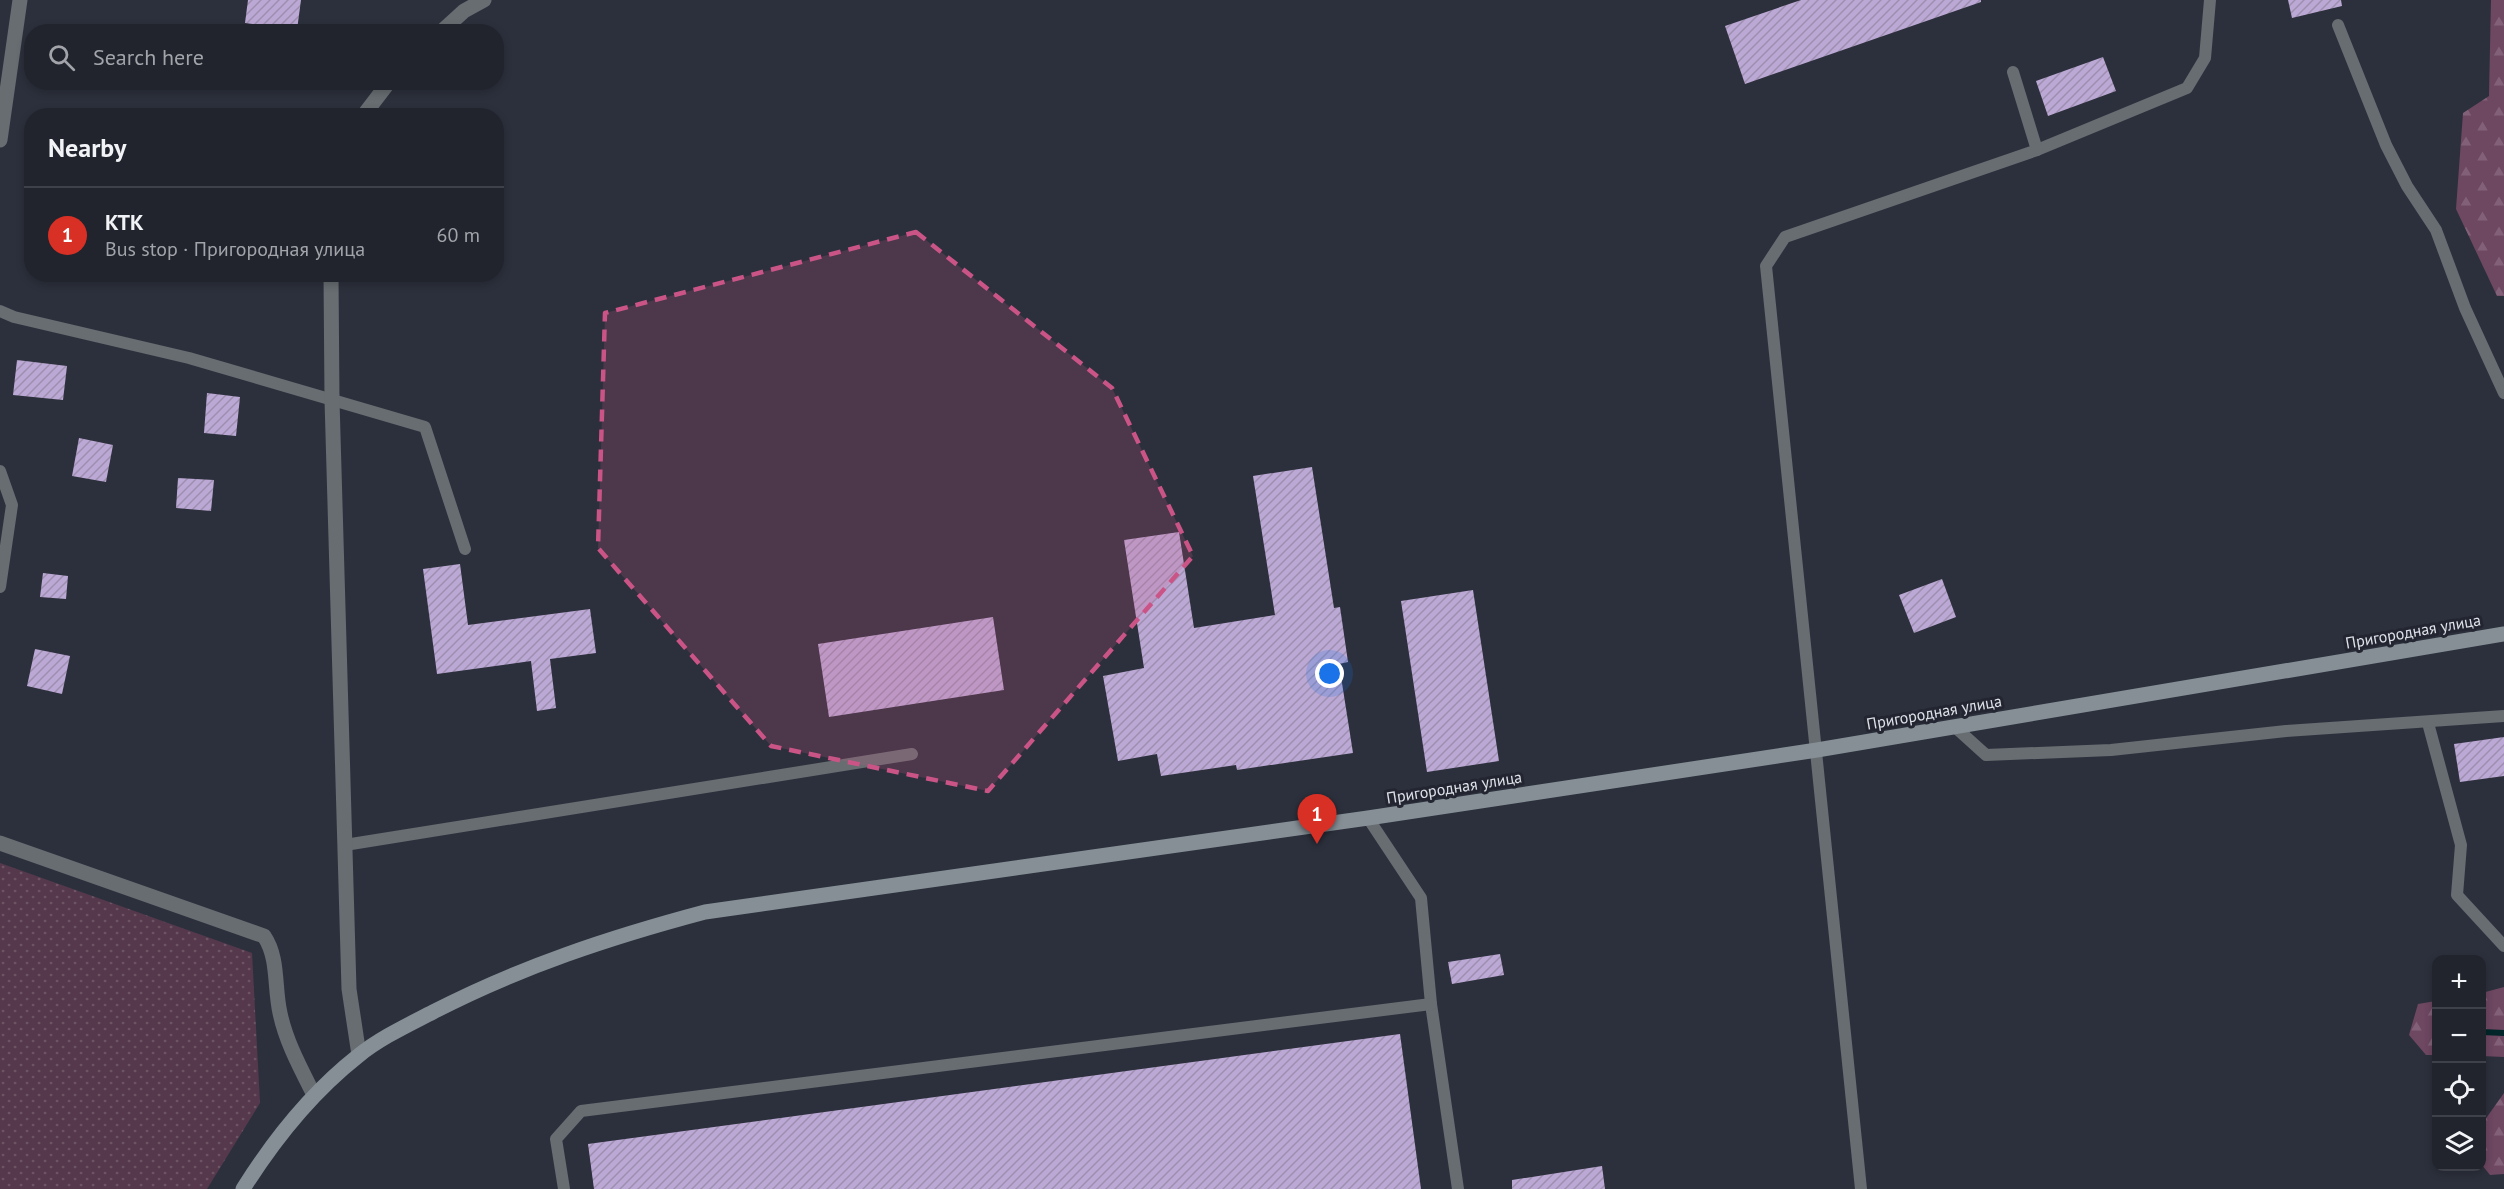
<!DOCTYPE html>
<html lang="en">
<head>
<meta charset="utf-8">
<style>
	:root { --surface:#21242d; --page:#2d3039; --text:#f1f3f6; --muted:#a2a4aa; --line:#3e4149; --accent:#d93025 }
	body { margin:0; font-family:"PT Sans",sans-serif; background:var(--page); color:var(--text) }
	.controls { position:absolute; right:18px; bottom:18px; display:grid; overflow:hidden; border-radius:12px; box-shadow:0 3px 9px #0003 }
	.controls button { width:54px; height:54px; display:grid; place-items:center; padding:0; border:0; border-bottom:2px solid var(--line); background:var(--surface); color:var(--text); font:30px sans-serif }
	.you { position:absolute; left:1330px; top:674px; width:21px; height:21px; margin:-15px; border:4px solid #fff; border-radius:50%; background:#1a73e8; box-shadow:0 0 0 9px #1a73e833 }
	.badge { display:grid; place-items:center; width:39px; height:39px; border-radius:50%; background:var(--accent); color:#fff; font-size:20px; font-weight:700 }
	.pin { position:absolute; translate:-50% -50px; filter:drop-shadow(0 2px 3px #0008) }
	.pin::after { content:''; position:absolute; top:32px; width:21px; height:18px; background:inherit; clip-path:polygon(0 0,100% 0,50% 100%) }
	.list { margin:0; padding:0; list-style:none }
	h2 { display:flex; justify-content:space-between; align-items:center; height:78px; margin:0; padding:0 24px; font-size:26px }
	h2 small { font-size:20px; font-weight:400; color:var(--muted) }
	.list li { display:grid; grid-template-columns:39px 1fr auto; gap:18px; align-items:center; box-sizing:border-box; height:96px; padding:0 24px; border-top:2px solid var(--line) }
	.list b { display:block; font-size:22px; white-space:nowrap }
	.list p { margin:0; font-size:20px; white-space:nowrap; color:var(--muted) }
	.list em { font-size:20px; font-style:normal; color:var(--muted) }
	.icon { flex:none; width:33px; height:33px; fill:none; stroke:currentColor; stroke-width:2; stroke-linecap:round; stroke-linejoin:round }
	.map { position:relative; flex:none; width:2504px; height:1189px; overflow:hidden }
	.search { position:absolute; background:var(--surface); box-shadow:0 3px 9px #0003; left:24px; top:24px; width:480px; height:66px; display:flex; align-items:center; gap:15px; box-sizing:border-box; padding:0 21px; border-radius:24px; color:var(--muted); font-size:22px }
	.panel { position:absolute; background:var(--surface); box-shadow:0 3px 9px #0003; left:24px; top:108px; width:480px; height:174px; border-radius:24px }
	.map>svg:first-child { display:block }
</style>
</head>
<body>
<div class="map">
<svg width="2504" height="1189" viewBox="0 0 2504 1189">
	<defs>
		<pattern id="grass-dots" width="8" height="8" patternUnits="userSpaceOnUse" patternTransform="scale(1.5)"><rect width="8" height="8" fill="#55384b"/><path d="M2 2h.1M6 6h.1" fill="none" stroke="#6d5465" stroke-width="1.8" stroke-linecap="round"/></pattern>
		<pattern id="forest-firs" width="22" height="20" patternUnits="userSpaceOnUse" patternTransform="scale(1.5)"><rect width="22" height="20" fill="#6e4761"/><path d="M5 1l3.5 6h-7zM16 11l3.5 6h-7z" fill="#826178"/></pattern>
		<pattern id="building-hatch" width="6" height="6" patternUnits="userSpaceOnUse" patternTransform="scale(1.5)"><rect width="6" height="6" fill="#bca8d4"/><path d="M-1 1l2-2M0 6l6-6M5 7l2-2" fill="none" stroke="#9e8fb0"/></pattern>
	</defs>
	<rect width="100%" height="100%" fill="#2c303c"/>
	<polygon fill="url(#grass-dots)" points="0,863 252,953 260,1103 207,1189 0,1189"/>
	<g fill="url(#forest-firs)">
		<polygon points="2491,0 2504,0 2504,296 2497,296 2456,209 2463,113 2489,96"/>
		<polygon points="2504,987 2504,1057 2482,1056 2482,993"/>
		<polygon points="2436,1001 2436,1055 2426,1055 2409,1035 2418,1004"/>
		<polygon points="2504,1093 2504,1174 2490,1175 2482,1165 2482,1124"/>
	</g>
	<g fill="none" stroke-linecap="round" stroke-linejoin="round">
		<polyline stroke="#022629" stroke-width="6" points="2482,1032 2504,1033"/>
	</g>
	<g fill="url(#building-hatch)">
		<polygon points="248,0 301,0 297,30 245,23"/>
		<polygon points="1801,0 1981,0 1981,2 1745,84 1725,26"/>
		<polygon points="2288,0 2341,0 2342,6 2292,18"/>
		<polygon points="2103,57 2116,91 2048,116 2036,81"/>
		<polygon points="17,360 67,366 63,400 13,395"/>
		<polygon points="207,393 240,397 236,436 204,433"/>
		<polygon points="79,438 113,445 106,482 72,476"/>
		<polygon points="1312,467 1334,608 1340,607 1348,662 1339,664 1353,753 1237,770 1236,765 1161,776 1157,754 1118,761 1103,676 1144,668 1124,540 1179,532 1194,628 1275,615 1253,476"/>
		<polygon points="178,478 214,480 211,511 176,508"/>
		<polygon points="460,564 468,625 590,609 596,653 550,659 556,708 537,711 531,661 437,674 423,569"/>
		<polygon points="43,573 68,576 66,599 40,597"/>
		<polygon points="1942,579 1956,617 1914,633 1899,595"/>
		<polygon points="1473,590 1499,761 1427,772 1401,601"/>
		<polygon points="993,617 1004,690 829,717 818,644"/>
		<polygon points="35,649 70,656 62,694 27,686"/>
		<polygon points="2504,737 2504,776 2460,782 2454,744"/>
		<polygon points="1500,954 1504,975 1452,984 1448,962"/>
		<polygon points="1400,1034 1421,1189 594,1189 588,1144"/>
		<polygon points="1602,1166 1605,1189 1512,1189 1512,1180"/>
	</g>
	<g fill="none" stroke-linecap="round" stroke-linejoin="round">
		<g stroke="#676d71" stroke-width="12">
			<polyline points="2338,25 2386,145 2407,186 2436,230 2465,308 2504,393"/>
			<polyline points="2037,150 2187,88 2205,58 2210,0"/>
			<polyline points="0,311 14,317 189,358 425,427 465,549"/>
			<polyline points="0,471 12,505 0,587"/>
			<polyline points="2428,723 2461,845 2457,895 2504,946"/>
			<polyline points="1955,727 1986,755 2111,750 2286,731 2504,716"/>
			<polyline points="1368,818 1421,898 1431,1004 1458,1189"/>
			<polyline points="345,845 912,754"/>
			<polyline points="564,1189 556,1139 581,1111 1431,1004"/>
			<polyline points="1861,1189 1766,266 1785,237 2037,150 2013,72"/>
		</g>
		<g stroke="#676d71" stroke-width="15">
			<polyline points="441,32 464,11 484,0"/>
			<polyline points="363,116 389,82"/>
			<polyline points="0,140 20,0"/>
			<polyline points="331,274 332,400 349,989 359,1055"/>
			<path d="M0 843 264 936C279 958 274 987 280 1013 286 1042 301 1069 314 1095"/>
		</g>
		<path stroke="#868f95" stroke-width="15" d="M243 1189C275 1138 311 1093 358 1056 380 1038 408 1025 433 1012 520 967 611 937 705 912L1368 818 1817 750 2504 634"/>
	</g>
	<path fill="#cb5486" fill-opacity="0.2" stroke="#cb5486" stroke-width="4.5" stroke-dasharray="12 8" stroke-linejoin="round" d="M916 232 1112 388 1193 556 988 791 771 746 598 548 605 313Z"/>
	<g text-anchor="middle" stroke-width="6" stroke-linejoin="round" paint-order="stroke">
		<g font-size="16" fill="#dfe1e9" stroke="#232631">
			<text transform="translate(2413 631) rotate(-10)" y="6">Пригородная улица</text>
			<text transform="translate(1934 712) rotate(-10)" y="6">Пригородная улица</text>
			<text transform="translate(1454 787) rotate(-9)" y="6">Пригородная улица</text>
		</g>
	</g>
</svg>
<div class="controls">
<button>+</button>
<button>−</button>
<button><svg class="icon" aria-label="locate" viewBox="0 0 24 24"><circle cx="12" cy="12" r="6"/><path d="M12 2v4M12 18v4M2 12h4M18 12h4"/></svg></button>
<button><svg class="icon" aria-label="layers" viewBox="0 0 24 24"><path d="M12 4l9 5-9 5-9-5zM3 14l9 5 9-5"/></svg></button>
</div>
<div class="you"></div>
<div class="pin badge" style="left:1317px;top:844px">1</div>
<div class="search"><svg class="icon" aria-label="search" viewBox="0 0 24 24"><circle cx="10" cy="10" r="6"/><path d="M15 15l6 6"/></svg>Search here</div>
<section class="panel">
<h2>Nearby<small></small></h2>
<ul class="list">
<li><span class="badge">1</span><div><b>КТК</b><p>Bus stop · Пригородная улица</p></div><em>60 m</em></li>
</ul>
</section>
</div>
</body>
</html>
